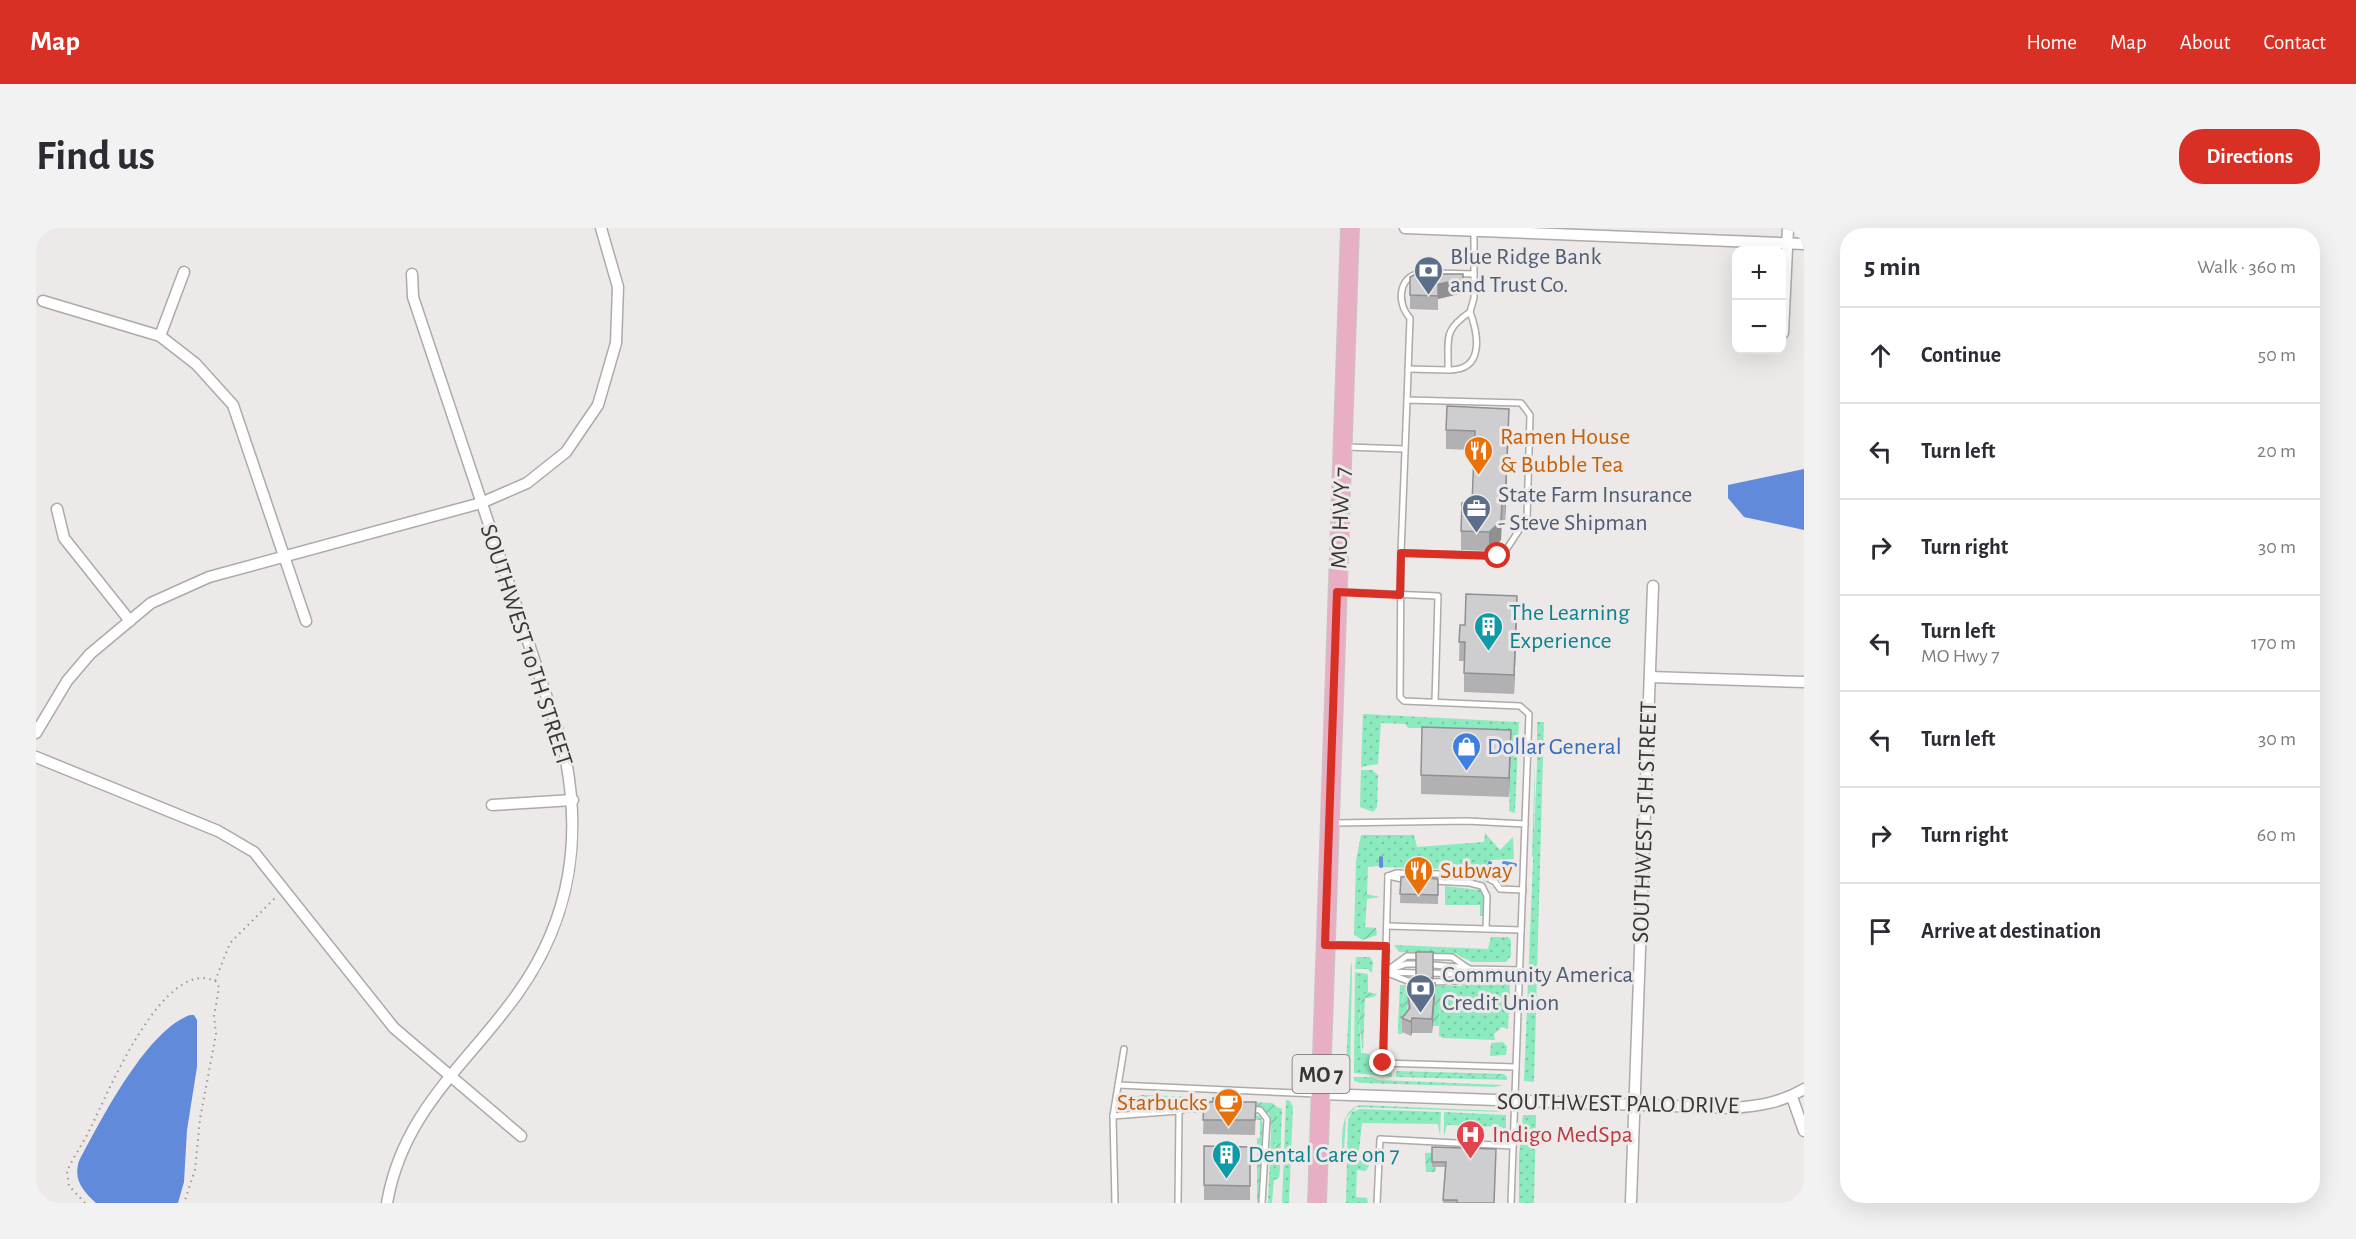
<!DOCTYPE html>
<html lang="en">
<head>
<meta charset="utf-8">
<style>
	:root { --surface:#fff; --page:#f2f2f3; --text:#2b2b33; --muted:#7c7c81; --line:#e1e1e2; --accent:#d93025 }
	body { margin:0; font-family:"Alegreya Sans",sans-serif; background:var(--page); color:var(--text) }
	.controls { position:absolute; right:18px; top:18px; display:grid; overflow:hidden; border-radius:12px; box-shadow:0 6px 24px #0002 }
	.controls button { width:54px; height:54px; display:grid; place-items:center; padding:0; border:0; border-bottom:2px solid var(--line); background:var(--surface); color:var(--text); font:30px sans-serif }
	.stop { position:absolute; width:18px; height:18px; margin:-14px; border:4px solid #d93025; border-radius:50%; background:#fff }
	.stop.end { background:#d93025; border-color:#fff; box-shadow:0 2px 6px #0008 }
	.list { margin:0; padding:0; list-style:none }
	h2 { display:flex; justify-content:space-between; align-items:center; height:78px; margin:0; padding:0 24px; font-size:26px }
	h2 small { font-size:20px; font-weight:400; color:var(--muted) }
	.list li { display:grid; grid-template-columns:39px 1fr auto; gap:18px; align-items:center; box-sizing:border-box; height:96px; padding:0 24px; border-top:2px solid var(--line) }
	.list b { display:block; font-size:22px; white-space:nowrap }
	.list p { margin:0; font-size:20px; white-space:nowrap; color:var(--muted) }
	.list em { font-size:20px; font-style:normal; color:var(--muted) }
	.icon { flex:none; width:33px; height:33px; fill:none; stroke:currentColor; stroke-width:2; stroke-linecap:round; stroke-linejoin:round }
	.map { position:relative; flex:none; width:1768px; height:975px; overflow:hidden; border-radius:24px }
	header { display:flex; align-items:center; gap:36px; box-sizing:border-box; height:84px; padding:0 30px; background:var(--accent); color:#fff }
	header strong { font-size:28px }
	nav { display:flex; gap:33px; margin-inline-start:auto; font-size:21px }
	.intro { display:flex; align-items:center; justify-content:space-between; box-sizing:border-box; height:144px; padding:0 36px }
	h1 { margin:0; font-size:42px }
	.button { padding:15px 27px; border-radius:24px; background:var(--accent); color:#fff; font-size:21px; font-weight:700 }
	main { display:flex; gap:36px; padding:0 36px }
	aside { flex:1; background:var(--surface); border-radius:24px; box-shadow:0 6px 24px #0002 }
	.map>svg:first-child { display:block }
</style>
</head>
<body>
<header>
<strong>Map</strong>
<nav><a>Home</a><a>Map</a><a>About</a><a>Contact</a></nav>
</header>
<div class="intro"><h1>Find us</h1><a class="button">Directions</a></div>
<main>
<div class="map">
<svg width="1768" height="975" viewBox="0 0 1768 975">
	<defs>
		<pattern id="grass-dots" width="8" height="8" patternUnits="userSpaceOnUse" patternTransform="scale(1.5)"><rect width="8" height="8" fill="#8ceabf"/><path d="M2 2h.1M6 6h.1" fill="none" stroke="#7ac9a5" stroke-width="1.8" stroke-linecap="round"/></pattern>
		<pattern id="garden-furrows" width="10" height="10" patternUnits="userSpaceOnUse" patternTransform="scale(1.5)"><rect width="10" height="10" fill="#8ceabf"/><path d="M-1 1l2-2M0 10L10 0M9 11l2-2" fill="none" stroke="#7ac9a5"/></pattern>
	</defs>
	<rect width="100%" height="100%" fill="#ece9e8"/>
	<g fill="url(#grass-dots)">
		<polygon points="1327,486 1483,494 1479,585 1473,583 1475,521 1387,500 1372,500 1369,496 1345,495 1342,536 1325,539"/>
		<polygon points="1501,494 1508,494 1498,854 1488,853 1501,535"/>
		<polygon points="1325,542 1336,542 1342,547 1341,579 1337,584 1324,579"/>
		<polygon points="1449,605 1464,622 1477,609 1478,631 1454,632 1452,642 1346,639 1346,631 1344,638 1329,639 1327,712 1318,707 1320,633 1325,607 1378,607 1381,619 1448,614"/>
		<polygon points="1409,658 1444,662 1447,666 1447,688 1444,688 1444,677 1409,677"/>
		<polygon points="1455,709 1472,709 1475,712 1475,728 1470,734 1436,734 1420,726 1363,724 1358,717 1452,721"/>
		<polygon points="1320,729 1334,729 1337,734 1336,745 1331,741 1319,741"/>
		<polygon points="1315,733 1316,740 1314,850 1310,838"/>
		<polygon points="1319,744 1332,746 1332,764 1326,769 1323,791 1325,825 1333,826 1342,840 1356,845 1356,849 1318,845"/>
		<path d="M1442 748C1453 747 1468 745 1474 755L1472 801 1466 799 1458 806 1459 812 1407 810 1403 808 1404 771H1412L1414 767 1399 764 1398 758H1425Z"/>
		<polygon points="1364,757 1381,757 1381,760 1370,760 1366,773 1368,794 1366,798 1362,798"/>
		<polygon points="1467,814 1471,819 1470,827 1454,828 1455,815"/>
		<polygon points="1360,846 1471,849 1471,852 1360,849"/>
		<polygon points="1318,849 1336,849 1342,852 1468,857 1458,859 1326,855 1318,853"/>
		<polygon points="1105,867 1164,869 1163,876 1111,876 1096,878 1094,872"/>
		<polygon points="1250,872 1254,873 1257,879 1253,975 1246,975"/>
		<path d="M1324 877 1466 883 1467 884 1320 879 1310 890 1307 940C1307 921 1300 883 1324 877Z"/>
		<path d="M1241 879 1246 881 1245 907H1241C1238 916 1239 926 1238 935L1244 941 1243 950 1238 952 1236 975H1232L1235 903 1242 897Z"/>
		<polygon points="1324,881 1405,884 1404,908 1402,896 1326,895 1322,932 1330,933 1333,938 1330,943 1321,942 1320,969 1331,970 1332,975 1310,975 1312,892 1316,884"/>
		<polygon points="1408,884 1470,887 1470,909 1466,908 1466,899 1411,897 1408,908"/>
		<polygon points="1487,887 1500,887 1498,975 1483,975 1483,928"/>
	</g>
	<g fill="url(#garden-furrows)">
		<polygon points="1499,533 1498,628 1496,629"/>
		<polygon points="1332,638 1331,666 1343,669 1331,671 1329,699 1340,700 1341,707 1327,712 1328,639"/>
		<polygon points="1370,760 1414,766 1413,771 1404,772 1403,798 1396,798 1399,769 1374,772 1371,779 1374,791 1366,806 1362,806 1362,798 1368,794 1365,778"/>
		<polygon points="1332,764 1341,766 1338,769 1329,770 1327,826 1323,793 1326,767"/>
		<polygon points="1361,843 1468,846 1471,849 1360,846"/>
		<polygon points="1123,869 1150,870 1152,873 1104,872"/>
		<polygon points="1168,872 1236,875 1241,879 1242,897 1235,903 1234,887 1224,878 1168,876"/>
		<polygon points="1218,885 1225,890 1227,897 1224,967 1221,975 1221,910 1224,910 1224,892 1220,892"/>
		<polygon points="1240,907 1245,907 1244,941 1238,938"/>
		<polygon points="1402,924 1399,944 1390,944 1389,925"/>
	</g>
	<g fill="#628ada">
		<polygon points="1768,241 1768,302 1708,289 1692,270 1692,257"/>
		<path d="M154 787H158L161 792V839L151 902 148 954 142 975H60C47 963 37 952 43 933 65 892 110 803 154 787Z"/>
	</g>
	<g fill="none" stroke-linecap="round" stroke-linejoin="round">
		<g stroke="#628ada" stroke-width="4">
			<polyline points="1468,635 1479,637"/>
			<polyline points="1345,638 1345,630"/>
			<polyline points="1453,642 1454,635"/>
		</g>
		<defs>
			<g id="lane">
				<polyline points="1398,45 1438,46"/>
				<path d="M1434 84C1443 108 1448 143 1412 142 1413 111 1406 103 1434 84L1438 70V2"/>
				<polyline points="1372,141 1412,142"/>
				<polygon points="1371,172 1485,175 1494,187 1491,290 1470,322 1462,328 1365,325"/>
				<path d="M1371 172 1374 90C1359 74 1363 44 1389 45"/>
				<polyline points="1311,219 1368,221"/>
				<polyline points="1365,325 1364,469 1368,473 1484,478 1493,486 1475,975"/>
				<polyline points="1306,364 1402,368 1399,474"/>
				<polyline points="1298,595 1431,593 1489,596"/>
				<polyline points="1352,648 1360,645 1446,647 1459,654 1464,661 1487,662"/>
				<polyline points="1352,648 1371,652"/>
				<polyline points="1398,653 1434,655 1446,658 1451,668 1450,701"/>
				<polyline points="1351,698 1485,702"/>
				<polyline points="1292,717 1350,718 1347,835 1480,839"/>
				<polyline points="1350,718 1352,648"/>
				<polyline points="1397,737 1432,740"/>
				<polyline points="1356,741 1370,736 1380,736"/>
				<polyline points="1349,744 1371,728 1416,729 1433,741 1484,742"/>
				<polyline points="1349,744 1372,753 1380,753"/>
				<polyline points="1354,744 1380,745"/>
				<polyline points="1397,745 1417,746 1433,741"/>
				<polyline points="1397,754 1425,753 1433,741"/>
				<polyline points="1082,857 1281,866"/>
				<polyline points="1213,881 1224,882 1231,891 1226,975"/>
				<polyline points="1143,883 1150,881 1174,881"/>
				<polyline points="1077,888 1143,883 1142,975"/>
				<polyline points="1079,975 1077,888 1088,821"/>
				<polyline points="1341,975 1344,911 1477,918"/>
			</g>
			<g id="street">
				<polyline points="1369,0 1768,16"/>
				<polyline points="7,73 124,108 160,136 197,177 270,393"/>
				<polyline points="1747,105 1752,0"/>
				<polyline points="124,108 148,44"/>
				<polyline points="21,281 28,310 94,393"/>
				<polyline points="1614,449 1768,454"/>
				<polyline points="0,505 31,453 54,426 115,375 173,349 445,275 491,255 530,224 562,177 580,115 582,59 565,0"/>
				<polyline points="0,529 182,603 218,624 358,800 485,908"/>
				<polyline points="456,577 537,572"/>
				<path d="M1285 866 1696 880C1722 878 1745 875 1768 861"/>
				<polyline points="1756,869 1768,903"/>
				<polyline points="1595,973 1617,358"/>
				<path d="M351 975C367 882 431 837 482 765 536 689 547 607 527 518L377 69 376 46"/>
			</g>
			<polyline id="primary" points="1281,975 1314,0"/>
		</defs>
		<use href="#lane" stroke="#adaaa8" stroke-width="8"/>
		<use href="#street" stroke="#adaaa8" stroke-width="13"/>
		<use href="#primary" stroke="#c7c7c7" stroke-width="20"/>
		<g stroke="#9a9897" stroke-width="2" stroke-dasharray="1.5 4.5" stroke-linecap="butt">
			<polyline points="179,753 194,715 239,670"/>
			<path d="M49 975 33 958 31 943C38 928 48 914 55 899 72 865 129 725 181 754L183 760 178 788 180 806 164 891 159 942 148 975"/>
		</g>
		<use href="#lane" stroke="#fff" stroke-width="5"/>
		<use href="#street" stroke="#fff" stroke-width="10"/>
		<use href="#primary" stroke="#e8afc4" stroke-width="18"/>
	</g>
	<g fill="#b1b0b3">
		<polygon points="1404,46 1427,65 1402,71 1402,82 1374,81 1374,49"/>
		<polygon points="1473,200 1469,295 1466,295 1465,312 1453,323 1425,322 1425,303 1436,275 1438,222 1410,221 1410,202"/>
		<polygon points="1481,387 1478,466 1428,464 1428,433 1423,433 1424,397 1429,397"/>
		<polygon points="1475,521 1473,569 1385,566 1385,547"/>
		<polygon points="1365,649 1402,651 1402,676 1364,675"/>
		<polygon points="1397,724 1397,755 1399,769 1396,805 1376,805 1375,808 1366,804 1366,790 1372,782 1371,761 1376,758 1380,750"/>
		<polygon points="1168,874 1220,874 1219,907 1167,906"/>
		<polygon points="1168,918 1214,919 1214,972 1168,972"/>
		<polygon points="1396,919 1459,975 1407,975 1409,939 1396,939"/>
	</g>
	<g fill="#909092">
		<polygon points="1427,51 1427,65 1402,71 1402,82 1402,56"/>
		<polygon points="1473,181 1473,200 1469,295 1469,276"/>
		<polygon points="1466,276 1465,312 1453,323 1453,304"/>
		<polygon points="1481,368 1481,387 1478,466 1478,447"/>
		<polygon points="1475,502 1475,521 1473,569 1473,550"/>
		<polygon points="1399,755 1399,769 1396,805 1396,791"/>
		<polygon points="1376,790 1376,805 1375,808 1375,794"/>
	</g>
	<g fill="#cecdd0" stroke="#909092" stroke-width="1.5">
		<polygon points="1384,38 1404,39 1404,46 1427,46 1427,51 1402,56 1402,68 1374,67 1374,49 1384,44"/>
		<polygon points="1411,178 1473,181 1469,276 1466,276 1465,293 1453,304 1425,303 1426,275 1436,275 1439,203 1410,202"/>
		<polygon points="1430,366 1481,368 1478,447 1428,445 1429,414 1423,414 1424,397 1429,397"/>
		<polygon points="1386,499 1475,502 1473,550 1385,547"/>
		<polygon points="1391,648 1391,650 1402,651 1402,667 1364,666 1365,649"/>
		<polygon points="1380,724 1397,724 1397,750 1380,749"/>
		<polygon points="1376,750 1394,750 1394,755 1399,755 1396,791 1376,790 1375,794 1366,790 1374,780 1371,761 1376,758"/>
		<polygon points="1177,870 1184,870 1184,874 1220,874 1219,892 1167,892 1168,874 1177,874"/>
		<polygon points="1168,918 1214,919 1214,958 1168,957"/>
		<polygon points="1396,919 1460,921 1458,975 1421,975 1421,972 1407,972 1410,934 1396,934"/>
	</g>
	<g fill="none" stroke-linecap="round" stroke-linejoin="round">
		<polyline stroke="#d93025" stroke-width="8" points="1347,835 1350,718 1289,717 1301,364 1364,367 1365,325 1462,328"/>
	</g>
	<defs>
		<symbol id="bank-pin" viewBox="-11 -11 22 30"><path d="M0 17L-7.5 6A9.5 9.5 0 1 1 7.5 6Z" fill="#5c6f8a" stroke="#ece9e8"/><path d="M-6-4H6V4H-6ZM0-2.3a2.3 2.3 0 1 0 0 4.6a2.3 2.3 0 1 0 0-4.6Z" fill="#fff"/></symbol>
		<symbol id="restaurant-pin" viewBox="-11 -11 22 30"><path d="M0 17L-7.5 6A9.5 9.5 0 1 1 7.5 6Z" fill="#e8710a" stroke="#ece9e8"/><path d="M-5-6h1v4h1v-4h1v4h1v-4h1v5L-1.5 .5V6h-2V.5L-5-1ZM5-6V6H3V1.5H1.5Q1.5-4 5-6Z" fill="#fff"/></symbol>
		<symbol id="office-pin" viewBox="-11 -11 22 30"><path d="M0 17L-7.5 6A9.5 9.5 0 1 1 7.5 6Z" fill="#5c6f8a" stroke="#ece9e8"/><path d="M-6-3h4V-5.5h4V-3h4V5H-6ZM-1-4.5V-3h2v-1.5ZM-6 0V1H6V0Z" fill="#fff"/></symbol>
		<symbol id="building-pin" viewBox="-11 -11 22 30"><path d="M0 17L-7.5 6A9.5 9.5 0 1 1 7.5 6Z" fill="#0f9aa8" stroke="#ece9e8"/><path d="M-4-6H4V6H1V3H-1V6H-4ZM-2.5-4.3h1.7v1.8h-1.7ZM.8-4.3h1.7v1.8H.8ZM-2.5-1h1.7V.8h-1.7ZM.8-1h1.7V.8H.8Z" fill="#fff"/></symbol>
		<symbol id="shop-pin" viewBox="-11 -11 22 30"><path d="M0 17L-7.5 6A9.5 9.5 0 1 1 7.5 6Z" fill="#3f7fe0" stroke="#ece9e8"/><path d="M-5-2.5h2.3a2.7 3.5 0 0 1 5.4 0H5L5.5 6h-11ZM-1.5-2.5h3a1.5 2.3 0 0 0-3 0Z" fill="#fff"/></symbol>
		<symbol id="cafe-pin" viewBox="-11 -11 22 30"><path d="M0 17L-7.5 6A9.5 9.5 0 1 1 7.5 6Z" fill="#e8710a" stroke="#ece9e8"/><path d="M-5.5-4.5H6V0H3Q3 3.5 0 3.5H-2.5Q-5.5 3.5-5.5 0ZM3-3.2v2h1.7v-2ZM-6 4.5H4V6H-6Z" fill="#fff"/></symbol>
		<symbol id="hospital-pin" viewBox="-11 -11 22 30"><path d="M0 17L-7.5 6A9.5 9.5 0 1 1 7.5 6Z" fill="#e0444e" stroke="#ece9e8"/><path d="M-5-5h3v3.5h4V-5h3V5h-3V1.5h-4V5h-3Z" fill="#fff"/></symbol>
	</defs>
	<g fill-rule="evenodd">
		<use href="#bank-pin" x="1376" y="26" width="33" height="45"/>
		<use href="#restaurant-pin" x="1426" y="206" width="33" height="45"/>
		<use href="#office-pin" x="1424" y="264" width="33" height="45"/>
		<use href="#building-pin" x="1436" y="382" width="33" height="45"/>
		<use href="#shop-pin" x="1414" y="502" width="33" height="45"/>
		<use href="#restaurant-pin" x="1366" y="626" width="33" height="45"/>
		<use href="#bank-pin" x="1368" y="744" width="33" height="45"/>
		<use href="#cafe-pin" x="1176" y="858" width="33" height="45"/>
		<use href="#hospital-pin" x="1418" y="890" width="33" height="45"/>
		<use href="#building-pin" x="1174" y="910" width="33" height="45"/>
	</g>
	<g text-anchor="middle" stroke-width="6" stroke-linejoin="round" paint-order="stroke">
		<rect fill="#ece9e8" stroke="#6e6c6b" stroke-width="1.5" x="1256.5" y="827" width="57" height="38" rx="4.5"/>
		<g font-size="22" font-weight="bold" fill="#383736">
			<text x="1285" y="854">MO 7</text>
		</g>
		<g font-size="24" fill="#4e5e75" stroke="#ece9e8" text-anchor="start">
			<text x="1414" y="36">Blue Ridge Bank<tspan x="1414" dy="28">and Trust Co.</tspan></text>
			<text x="1462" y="274">State Farm Insurance<tspan x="1462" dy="28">- Steve Shipman</tspan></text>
			<text x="1406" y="754">Community America<tspan x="1406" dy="28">Credit Union</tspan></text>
		</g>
		<g font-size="24" fill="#c56008" stroke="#ece9e8" text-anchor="start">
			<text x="1464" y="216">Ramen House<tspan x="1464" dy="28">&amp; Bubble Tea</tspan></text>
			<text x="1404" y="650">Subway</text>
			<text x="1172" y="882" text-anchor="end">Starbucks</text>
		</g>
		<g font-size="24" fill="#383736" stroke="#ece9e8">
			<text transform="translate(1304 290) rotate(-88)" y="8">MO HWY 7</text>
			<text transform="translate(491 417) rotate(72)" y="8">SOUTHWEST 10TH STREET</text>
			<text transform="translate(1608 594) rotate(-88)" y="8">SOUTHWEST 5TH STREET</text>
			<text transform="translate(1582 875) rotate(1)" y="8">SOUTHWEST PALO DRIVE</text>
		</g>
		<g font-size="24" fill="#0d838f" stroke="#ece9e8" text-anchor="start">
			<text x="1473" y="392">The Learning<tspan x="1473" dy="28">Experience</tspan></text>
			<text x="1212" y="934">Dental Care on 7</text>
		</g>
		<g font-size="24" fill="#366cbe" stroke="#ece9e8" text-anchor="start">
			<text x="1451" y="526">Dollar General</text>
		</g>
		<g font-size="24" fill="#be3a42" stroke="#ece9e8" text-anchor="start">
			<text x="1456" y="914">Indigo MedSpa</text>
		</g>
	</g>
</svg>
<div class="controls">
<button>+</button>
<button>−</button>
</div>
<div class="stop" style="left:1462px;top:328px"></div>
<div class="stop end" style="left:1347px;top:835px"></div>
</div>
<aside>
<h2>5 min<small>Walk · 360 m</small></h2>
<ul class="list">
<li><svg class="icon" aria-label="ahead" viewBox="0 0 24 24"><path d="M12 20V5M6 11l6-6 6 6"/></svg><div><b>Continue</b></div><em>50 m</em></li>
<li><svg class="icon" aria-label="left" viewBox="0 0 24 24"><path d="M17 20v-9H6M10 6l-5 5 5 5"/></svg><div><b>Turn left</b></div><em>20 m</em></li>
<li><svg class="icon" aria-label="right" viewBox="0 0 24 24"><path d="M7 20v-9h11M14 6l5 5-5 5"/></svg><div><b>Turn right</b></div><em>30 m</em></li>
<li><svg class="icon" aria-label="left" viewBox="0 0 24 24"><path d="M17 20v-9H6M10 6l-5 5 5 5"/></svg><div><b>Turn left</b><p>MO Hwy 7</p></div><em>170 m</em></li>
<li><svg class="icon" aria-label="left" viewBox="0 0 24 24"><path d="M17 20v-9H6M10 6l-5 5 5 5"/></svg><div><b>Turn left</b></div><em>30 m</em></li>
<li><svg class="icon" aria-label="right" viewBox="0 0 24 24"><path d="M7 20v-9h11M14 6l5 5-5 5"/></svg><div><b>Turn right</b></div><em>60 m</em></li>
<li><svg class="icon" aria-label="arrive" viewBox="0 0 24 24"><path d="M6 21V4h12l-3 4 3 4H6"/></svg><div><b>Arrive at destination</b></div></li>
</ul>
</aside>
</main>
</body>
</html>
